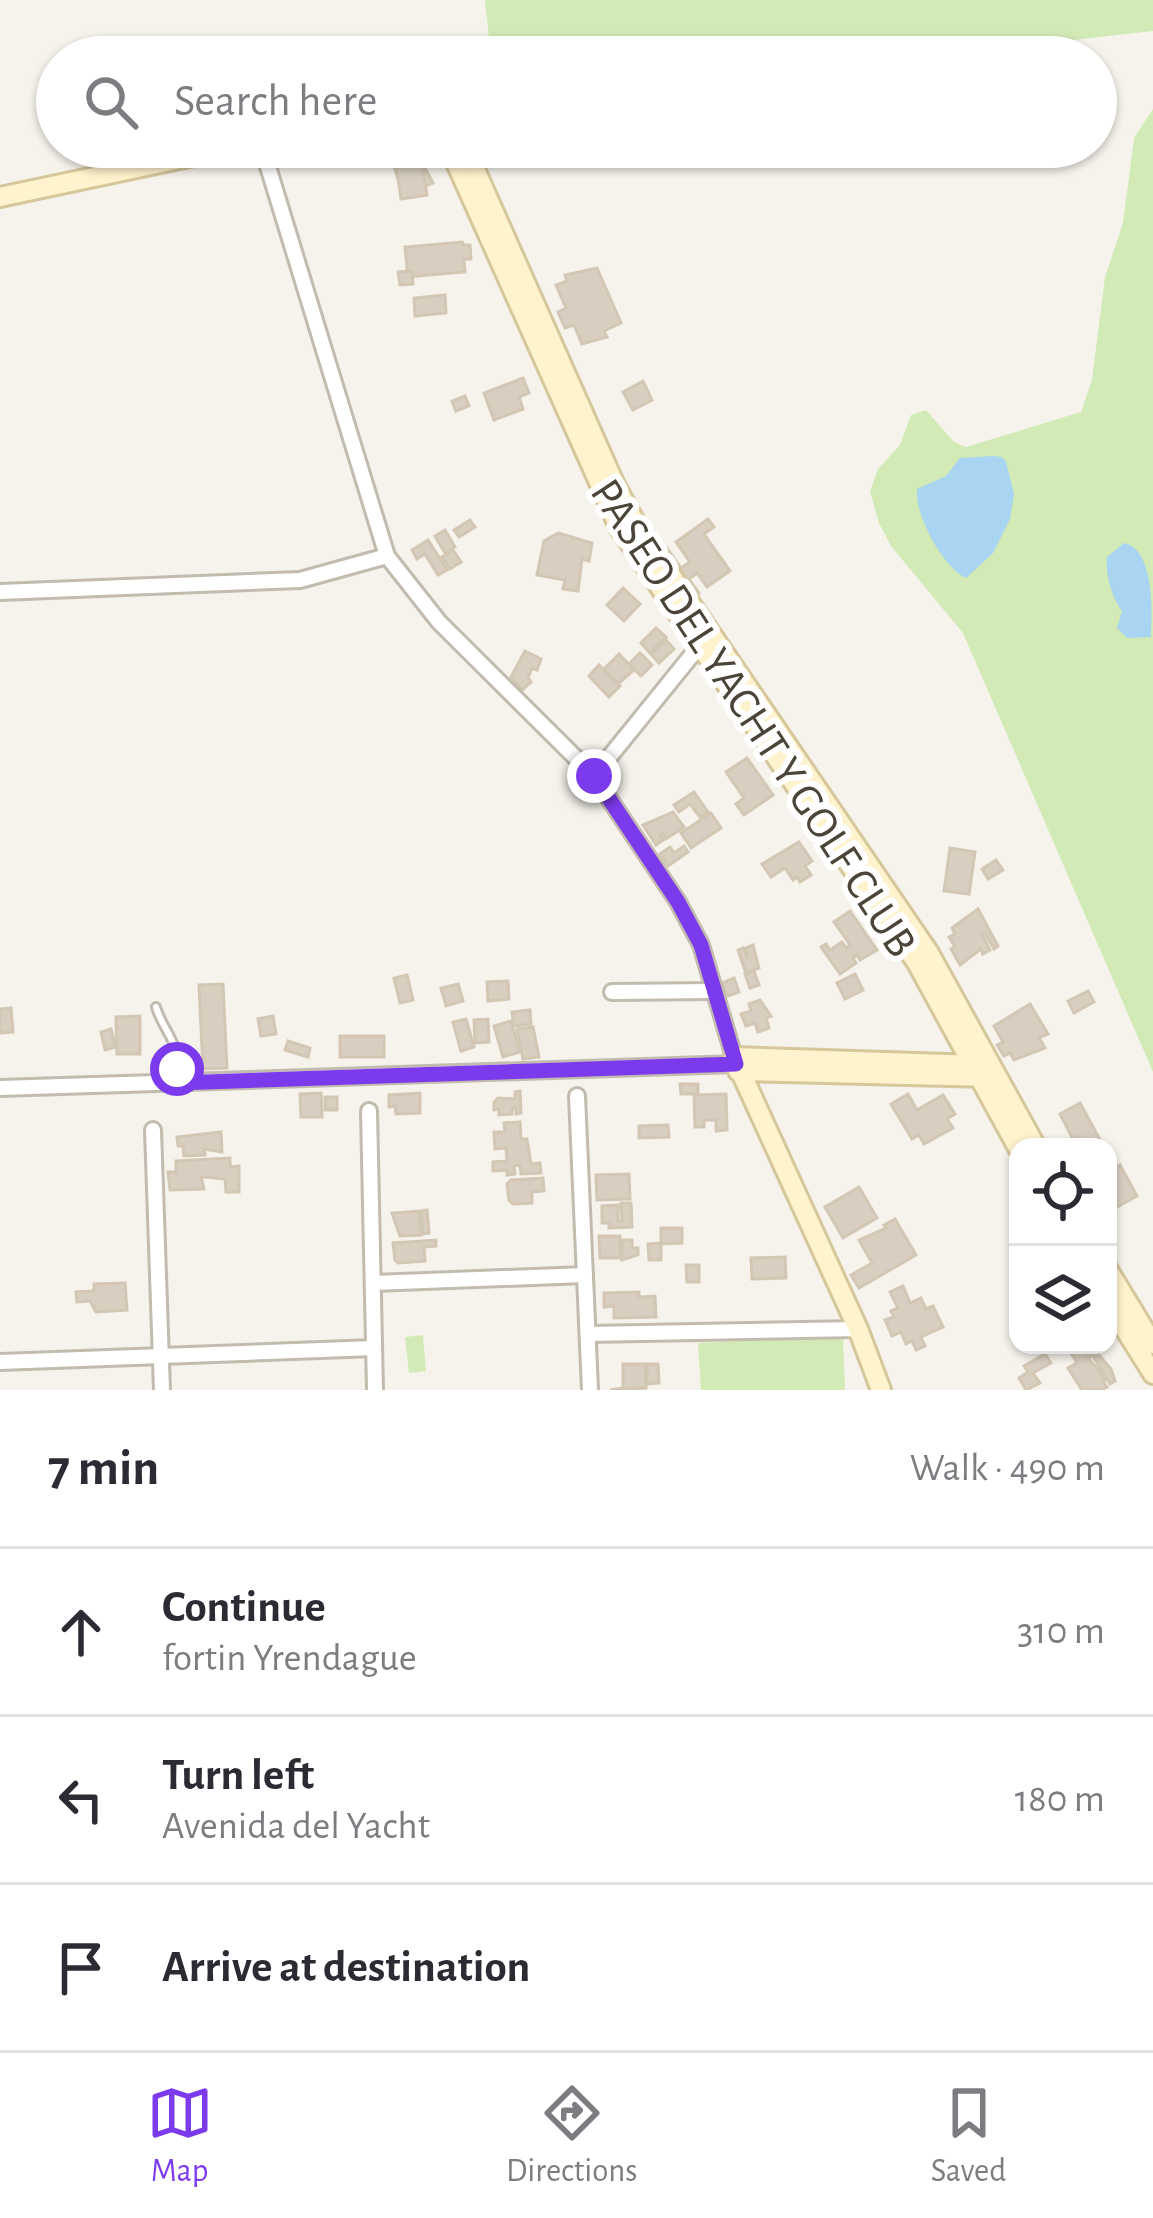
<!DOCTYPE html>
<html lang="en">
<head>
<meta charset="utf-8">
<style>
	:root { --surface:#fff; --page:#f2f2f3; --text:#2b2b33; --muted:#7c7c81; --line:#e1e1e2; --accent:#7c3aed }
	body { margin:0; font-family:"Alegreya Sans",sans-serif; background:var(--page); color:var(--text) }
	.controls { position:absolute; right:36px; bottom:36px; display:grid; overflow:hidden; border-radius:24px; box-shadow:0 3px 9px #0004 }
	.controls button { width:108px; height:108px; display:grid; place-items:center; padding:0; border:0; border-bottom:3px solid var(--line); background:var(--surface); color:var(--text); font:60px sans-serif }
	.stop { position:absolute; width:36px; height:36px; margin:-27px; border:9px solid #7c3aed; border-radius:50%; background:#fff }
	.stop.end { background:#7c3aed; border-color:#fff; box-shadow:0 3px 12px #0008 }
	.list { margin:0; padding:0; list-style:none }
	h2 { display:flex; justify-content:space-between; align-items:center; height:156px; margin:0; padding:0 48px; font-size:51px }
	h2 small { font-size:39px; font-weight:400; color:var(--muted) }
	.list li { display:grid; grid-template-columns:78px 1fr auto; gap:36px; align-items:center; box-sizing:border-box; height:168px; padding:0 48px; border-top:3px solid var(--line) }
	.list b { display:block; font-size:45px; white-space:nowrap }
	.list p { margin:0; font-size:39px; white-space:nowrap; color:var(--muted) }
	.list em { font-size:39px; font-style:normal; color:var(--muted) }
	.icon { flex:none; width:66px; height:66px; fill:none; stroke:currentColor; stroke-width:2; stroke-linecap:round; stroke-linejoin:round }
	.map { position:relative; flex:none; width:1153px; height:1390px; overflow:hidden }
	.search { position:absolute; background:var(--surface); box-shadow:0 3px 9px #0004; left:36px; right:36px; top:36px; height:132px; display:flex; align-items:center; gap:30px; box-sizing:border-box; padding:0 42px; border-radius:66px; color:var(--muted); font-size:45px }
	.sheet { height:660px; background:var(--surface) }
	nav { display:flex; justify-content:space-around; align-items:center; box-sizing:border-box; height:168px; border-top:3px solid var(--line); background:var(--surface); font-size:33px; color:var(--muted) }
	nav a { display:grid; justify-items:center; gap:6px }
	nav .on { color:var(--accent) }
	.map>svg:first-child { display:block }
</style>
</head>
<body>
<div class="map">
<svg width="1153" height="1390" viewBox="0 0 1153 1390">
	<rect width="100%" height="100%" fill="#f6f3ec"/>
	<g fill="#d2eab5">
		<polygon points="485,0 1153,0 1153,31 923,57 491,57"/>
		<polygon points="1153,109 1153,1072 963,633 891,546 879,523 870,491 878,469 900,445 911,415 926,410 954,442 966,447 1081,412 1092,380 1105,277 1123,223 1134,138"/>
		<polygon points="423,1335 426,1371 409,1373 405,1337"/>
		<polygon points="843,1336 845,1390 701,1390 698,1343"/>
	</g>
	<g fill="#a9d4f2">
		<path d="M993 456 1002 457 1006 462 1014 494 1010 519 993 553 966 578C944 569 914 514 917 489L946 476 960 458Z"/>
		<path d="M1124 543C1153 549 1153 607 1151 637L1127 638 1117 628 1122 611C1112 598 1105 573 1107 557Z"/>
	</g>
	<g fill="#d8cfc1" stroke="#d3c7b4" stroke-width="3">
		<polygon points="388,147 414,147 433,183 403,195"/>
		<polygon points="420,147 427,195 401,199 394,151"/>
		<polygon points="462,242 463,245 470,245 471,259 464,259 465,272 408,277 405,247"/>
		<polygon points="597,268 621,323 604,331 607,337 582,344 574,325 565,328 558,312 566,308 556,285 567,281 565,275"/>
		<polygon points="412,271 413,284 400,285 398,272"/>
		<polygon points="445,295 446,313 415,316 414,298"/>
		<polygon points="523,378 529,393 519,397 523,409 494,420 484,393"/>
		<polygon points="643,381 652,400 633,410 623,392"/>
		<polygon points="465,396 469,406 456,411 452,401"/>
		<polygon points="708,519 714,527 704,534 730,571 707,587 697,573 689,579 699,593 690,599 658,554 667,548 681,568 690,562 676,542"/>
		<polygon points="470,520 475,527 459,537 454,530"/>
		<polygon points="445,530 455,547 445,553 435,536"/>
		<polygon points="558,533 592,543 589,561 582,559 578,591 563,589 565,580 537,575 544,541"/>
		<polygon points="428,540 447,570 438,575 425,554 417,559 412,550"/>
		<polygon points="453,550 461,562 450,569 442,557"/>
		<polygon points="623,588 640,604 624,621 607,605"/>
		<polygon points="656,628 666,637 650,653 641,643"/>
		<polygon points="666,640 674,649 659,663 651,654"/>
		<polygon points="525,651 541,659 537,670 532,668 528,678 531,682 522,690 511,677"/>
		<polygon points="640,653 652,665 641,676 629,664"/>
		<polygon points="619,654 634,670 618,684 604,669"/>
		<polygon points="599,665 620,686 609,697 589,676"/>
		<polygon points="747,758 773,795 744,815 736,804 744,798 726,772"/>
		<polygon points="694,792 708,812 700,817 690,804 679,812 674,805"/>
		<polygon points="673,812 684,827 666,839 663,834 660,836 663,840 656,845 643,825"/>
		<polygon points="711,813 721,828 691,848 681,833"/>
		<polygon points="799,842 812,861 805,866 811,875 800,882 797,877 793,880 785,868 771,877 762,864"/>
		<polygon points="684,846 688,852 668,866 660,854 670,847 674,853"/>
		<polygon points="950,848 975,852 969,894 944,891"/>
		<polygon points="996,860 1003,870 988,879 982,869"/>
		<polygon points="978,909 998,946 994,949 985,933 982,934 990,950 983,954 981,949 960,965 951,949 955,947 949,937 955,934 952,928"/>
		<polygon points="850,911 877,950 860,960 857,955 853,958 856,963 840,974 821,947 826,944 830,950 842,942 846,948 850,945 834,922"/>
		<polygon points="753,945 759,968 746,973 738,950 743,948 748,959 746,948"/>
		<polygon points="754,971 759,985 750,988 745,974"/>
		<polygon points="855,974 863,990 845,999 837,983"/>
		<polygon points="407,975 413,1000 400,1003 394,978"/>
		<polygon points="734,978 739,992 727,996 722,983"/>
		<polygon points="508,981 509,999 488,1001 487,982"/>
		<polygon points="223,984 227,1068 203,1069 199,985"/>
		<polygon points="458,984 463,1001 446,1006 441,988"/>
		<polygon points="1088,991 1094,1002 1074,1013 1068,1001"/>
		<polygon points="760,1000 771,1016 766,1018 769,1028 758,1032 755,1023 746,1026 741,1014 751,1011 749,1004"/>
		<polygon points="1030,1004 1048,1034 1039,1038 1045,1048 1014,1060 1010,1053 1004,1056 997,1045 1003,1042 994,1026"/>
		<polygon points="11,1008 13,1032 0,1033 0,1009"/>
		<polygon points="530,1010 531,1024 514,1026 512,1012"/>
		<polygon points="140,1016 140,1054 117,1054 116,1017"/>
		<polygon points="273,1016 276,1034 261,1036 258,1019"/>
		<polygon points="466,1019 474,1047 461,1051 453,1022"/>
		<polygon points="488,1019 489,1042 475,1043 474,1020"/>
		<polygon points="511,1021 520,1052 503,1057 494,1026"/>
		<polygon points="533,1027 539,1057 523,1059 517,1029"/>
		<polygon points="111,1029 116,1047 105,1050 101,1032"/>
		<rect x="340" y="1036" width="44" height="21"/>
		<polygon points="288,1041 310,1048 308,1057 285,1050"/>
		<polygon points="680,1084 698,1084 698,1095 726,1094 727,1130 716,1131 716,1120 704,1120 704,1127 695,1127 694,1094 681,1094"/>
		<polygon points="520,1091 521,1113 516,1114 516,1108 512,1109 512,1114 499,1115 499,1109 494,1110 494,1102 498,1098 515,1099 515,1092"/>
		<polygon points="321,1093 322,1117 301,1117 300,1094"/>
		<polygon points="420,1093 420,1113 396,1114 395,1106 389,1107 389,1095"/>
		<polygon points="908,1094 917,1110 943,1095 955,1114 947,1119 953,1128 924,1144 919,1135 912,1139 891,1104"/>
		<rect x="325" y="1097" width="12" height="13"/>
		<polygon points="1080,1103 1104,1147 1077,1147 1060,1114"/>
		<polygon points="520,1122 521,1139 527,1139 531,1164 540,1163 541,1173 521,1174 520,1165 514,1166 515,1174 507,1175 507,1170 493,1171 493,1162 507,1161 506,1148 495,1149 494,1132 505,1132 504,1123"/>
		<polygon points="668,1125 669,1137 639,1138 639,1126"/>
		<polygon points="221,1132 222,1152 204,1149 205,1155 184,1156 183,1146 178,1146 177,1137"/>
		<polygon points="230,1158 230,1167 239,1166 239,1192 226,1192 225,1179 205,1177 201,1177 204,1189 170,1190 168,1172 176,1172 176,1161"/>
		<polygon points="1108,1160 1113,1168 1120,1165 1137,1196 1108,1212"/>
		<polygon points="629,1174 630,1199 597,1200 596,1175"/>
		<polygon points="543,1178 544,1191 532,1192 532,1203 513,1204 509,1200 507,1184 511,1180"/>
		<polygon points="859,1187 877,1218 843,1238 825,1207"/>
		<polygon points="621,1203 631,1203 632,1227 609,1228 609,1223 602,1223 602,1206 618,1205 618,1221 622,1221"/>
		<polygon points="427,1210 429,1233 423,1234 421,1211"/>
		<polygon points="419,1211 421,1235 400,1236 392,1213"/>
		<polygon points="895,1219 916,1255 859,1288 851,1275 872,1263 859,1240 886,1228 884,1225"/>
		<polygon points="661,1228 682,1228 682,1243 661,1244"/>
		<polygon points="599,1236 620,1236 620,1258 600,1258"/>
		<polygon points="436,1240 436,1246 424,1247 425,1261 398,1263 395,1260 393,1243"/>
		<polygon points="622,1240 632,1240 632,1248 638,1248 638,1255 622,1260"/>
		<polygon points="661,1243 661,1260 649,1260 648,1244"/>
		<polygon points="785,1257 786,1278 752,1279 751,1258"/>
		<polygon points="686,1265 699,1265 699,1282 687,1282"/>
		<polygon points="125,1283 127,1310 96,1312 90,1301 77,1302 76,1292 94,1291 94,1284"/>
		<polygon points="903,1286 910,1303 921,1298 926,1309 933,1306 943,1327 921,1337 925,1346 916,1350 912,1341 906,1344 901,1332 892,1336 885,1320 894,1317 891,1311 898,1308 890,1292"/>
		<polygon points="639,1292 639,1297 655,1296 656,1317 614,1318 614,1306 604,1307 604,1293"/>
		<polygon points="1086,1345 1093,1345 1097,1353 1088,1358 1106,1379 1103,1381 1107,1387 1102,1390 1082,1390 1068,1368 1077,1363 1071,1353"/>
		<polygon points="1045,1354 1051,1363 1033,1373 1040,1383 1026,1390 1019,1378 1028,1372 1024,1366"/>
		<polygon points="1099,1355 1111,1369 1115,1381 1110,1384 1094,1358"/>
		<polygon points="623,1364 645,1364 646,1388 610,1390 623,1388"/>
		<polygon points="647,1364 658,1364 659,1383 647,1384"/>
	</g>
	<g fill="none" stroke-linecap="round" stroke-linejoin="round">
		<defs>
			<path id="lane" d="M156 1007C162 1028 177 1040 177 1062"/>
			<g id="street">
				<polyline points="262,147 387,556 439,622 594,776 678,902 701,945 734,1057"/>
				<polyline points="0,592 300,580 387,556"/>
				<polyline points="594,776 704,640"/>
				<polyline points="612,992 714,991"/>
				<polyline points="0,1088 736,1064"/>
				<polyline points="577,1096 590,1390"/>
				<polyline points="369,1111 375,1390"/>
				<polyline points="153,1130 162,1390"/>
				<polyline points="373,1283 585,1275"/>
				<polyline points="588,1334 858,1329"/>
				<polyline points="0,1362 374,1348"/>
			</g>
			<g id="secondary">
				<polyline points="449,147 619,527 917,963 1018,1148"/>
				<polyline points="465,147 615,485 636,524 929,953 1036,1147"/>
				<polyline points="0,197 236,147"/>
				<polyline points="738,1071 991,1077"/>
				<polyline points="1108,1270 1153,1344"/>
				<polyline points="1108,1302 1153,1374"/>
				<polyline points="881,1390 858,1329 734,1057 979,1065"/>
			</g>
		</defs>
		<use href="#lane" stroke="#c2bbae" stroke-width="12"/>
		<use href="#street" stroke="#c2bbae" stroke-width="20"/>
		<use href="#secondary" stroke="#d6c79b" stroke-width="24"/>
		<polyline stroke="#c4b79f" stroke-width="3" stroke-dasharray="6 6" stroke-linecap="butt" points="355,57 355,49 376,57"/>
		<use href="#lane" stroke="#fff" stroke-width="6"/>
		<use href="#street" stroke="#fff" stroke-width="14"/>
		<use href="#secondary" stroke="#fff3cd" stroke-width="18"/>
	</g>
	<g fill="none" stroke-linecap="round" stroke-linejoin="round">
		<polyline stroke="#7c3aed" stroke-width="15" points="177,1069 176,1083 736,1064 701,945 678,902 594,776"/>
	</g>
	<g text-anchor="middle" stroke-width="12" stroke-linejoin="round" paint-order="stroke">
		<g font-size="45" fill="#4b4439" stroke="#fff">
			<text transform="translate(755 717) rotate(57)" y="16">PASEO DEL YACHT Y GOLF CLUB</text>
		</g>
	</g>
</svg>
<div class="controls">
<button><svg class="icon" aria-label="locate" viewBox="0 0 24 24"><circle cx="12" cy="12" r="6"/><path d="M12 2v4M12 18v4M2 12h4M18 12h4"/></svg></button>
<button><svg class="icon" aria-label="layers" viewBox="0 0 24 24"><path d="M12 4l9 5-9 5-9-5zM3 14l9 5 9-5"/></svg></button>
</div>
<div class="stop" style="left:177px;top:1069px"></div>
<div class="stop end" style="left:594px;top:776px"></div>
<div class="search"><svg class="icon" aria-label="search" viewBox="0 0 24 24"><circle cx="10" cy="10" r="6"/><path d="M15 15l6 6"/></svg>Search here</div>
</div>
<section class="sheet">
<h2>7 min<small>Walk · 490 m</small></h2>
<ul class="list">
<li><svg class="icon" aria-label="ahead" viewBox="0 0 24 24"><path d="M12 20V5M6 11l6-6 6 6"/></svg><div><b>Continue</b><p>fortin Yrendague</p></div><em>310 m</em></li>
<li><svg class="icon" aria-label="left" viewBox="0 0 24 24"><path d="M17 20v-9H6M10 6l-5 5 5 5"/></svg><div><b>Turn left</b><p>Avenida del Yacht</p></div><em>180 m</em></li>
<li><svg class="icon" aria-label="arrive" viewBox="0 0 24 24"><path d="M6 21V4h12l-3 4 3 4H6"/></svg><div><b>Arrive at destination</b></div></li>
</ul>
</section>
<nav>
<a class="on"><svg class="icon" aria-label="map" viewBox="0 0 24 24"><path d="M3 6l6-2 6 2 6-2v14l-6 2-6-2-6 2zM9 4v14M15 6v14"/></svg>Map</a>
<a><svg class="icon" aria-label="directions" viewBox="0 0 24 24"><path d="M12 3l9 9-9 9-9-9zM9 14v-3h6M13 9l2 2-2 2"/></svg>Directions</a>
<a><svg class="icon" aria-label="saved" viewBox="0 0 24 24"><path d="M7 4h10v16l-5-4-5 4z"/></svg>Saved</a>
</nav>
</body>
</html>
